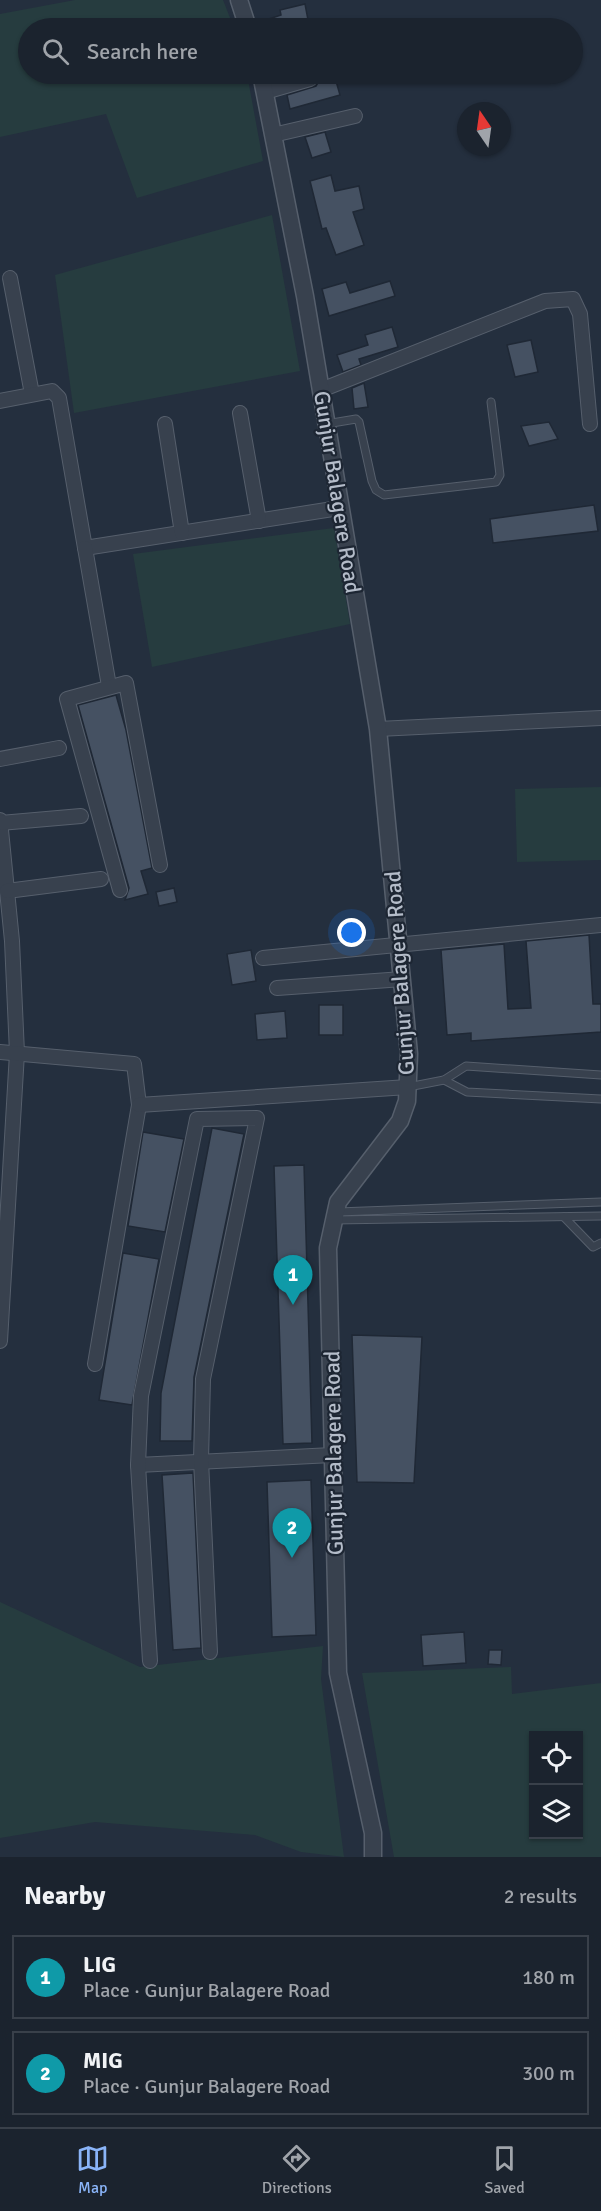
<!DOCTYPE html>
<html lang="en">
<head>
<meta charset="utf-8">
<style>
	:root { --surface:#1b232e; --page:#282f3a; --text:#f1f3f6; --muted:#a0a4aa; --line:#39404a; --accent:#8ab4f8 }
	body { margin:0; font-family:Signika,sans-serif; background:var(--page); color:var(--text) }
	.controls { position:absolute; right:18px; bottom:18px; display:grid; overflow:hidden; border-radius:0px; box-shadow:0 2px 4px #0004 }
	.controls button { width:54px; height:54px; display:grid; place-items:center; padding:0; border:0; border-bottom:2px solid var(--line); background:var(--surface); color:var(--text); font:30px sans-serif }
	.compass { position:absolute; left:457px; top:102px; width:54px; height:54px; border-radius:50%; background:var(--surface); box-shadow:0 2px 4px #0004; rotate:347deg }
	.you { position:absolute; left:352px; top:933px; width:21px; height:21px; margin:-15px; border:4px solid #fff; border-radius:50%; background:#1a73e8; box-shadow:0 0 0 9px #1a73e833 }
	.badge { display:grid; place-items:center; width:39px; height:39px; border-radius:50%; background:var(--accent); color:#fff; font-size:20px; font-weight:700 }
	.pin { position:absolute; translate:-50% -50px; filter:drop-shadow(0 2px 3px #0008) }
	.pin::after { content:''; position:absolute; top:32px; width:21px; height:18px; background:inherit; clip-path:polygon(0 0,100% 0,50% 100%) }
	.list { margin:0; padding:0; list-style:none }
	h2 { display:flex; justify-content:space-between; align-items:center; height:78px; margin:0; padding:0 24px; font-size:26px }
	h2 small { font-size:20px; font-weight:400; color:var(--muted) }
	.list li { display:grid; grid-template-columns:39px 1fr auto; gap:18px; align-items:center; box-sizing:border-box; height:84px; margin:0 12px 12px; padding:0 12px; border:2px solid var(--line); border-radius:0px }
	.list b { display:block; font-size:22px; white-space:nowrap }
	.list p { margin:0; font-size:20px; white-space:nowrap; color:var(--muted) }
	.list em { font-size:20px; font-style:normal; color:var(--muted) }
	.icon { flex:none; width:33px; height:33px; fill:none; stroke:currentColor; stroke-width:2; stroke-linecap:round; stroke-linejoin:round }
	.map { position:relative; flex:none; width:601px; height:1857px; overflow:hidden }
	.search { position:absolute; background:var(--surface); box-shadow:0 2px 4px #0004; left:18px; right:18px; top:18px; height:66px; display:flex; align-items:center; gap:15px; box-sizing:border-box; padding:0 21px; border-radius:33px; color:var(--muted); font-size:22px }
	.sheet { height:270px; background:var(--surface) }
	nav { display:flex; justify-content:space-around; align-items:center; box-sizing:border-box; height:84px; border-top:2px solid var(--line); background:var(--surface); font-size:16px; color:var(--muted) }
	nav a { display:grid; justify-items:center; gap:3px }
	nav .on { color:var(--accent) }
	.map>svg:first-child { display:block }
</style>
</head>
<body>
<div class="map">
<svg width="601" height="1857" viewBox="0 0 601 1857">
	<rect width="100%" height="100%" fill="#242f3e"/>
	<g fill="#263c3f" fill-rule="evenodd">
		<polygon points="75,0 223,0 234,28 28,28 28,74 247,74 263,161 137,198 106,114 0,137 0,14"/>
		<polygon points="272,215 300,371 74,413 55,275"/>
		<polygon points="334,528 350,624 152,667 133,554"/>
		<polygon points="601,787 601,860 517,862 515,789"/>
		<polygon points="0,1602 140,1667 323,1646 321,1679 344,1857 301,1852 255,1835 95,1822 0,1838"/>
		<path d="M511 1667 512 1694 601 1683V1857H394L362 1673ZM534 1736H578V1834H534Z"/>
	</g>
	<g fill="#455162" stroke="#1f2835" stroke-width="1.5">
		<polygon points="305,4 309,25 291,28 258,28 257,23 281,15 280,10"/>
		<polygon points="317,74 334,74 340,95 290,109 287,95 316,86 319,81"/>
		<polygon points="325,132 331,152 312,158 305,137"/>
		<polygon points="331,175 335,191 359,186 364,209 353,212 364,245 336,255 326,228 322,229 310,181"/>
		<polygon points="390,281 395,296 329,316 322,289 346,282 350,293"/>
		<polygon points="392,327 398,347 359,359 361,365 343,372 337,355 368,345 365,335"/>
		<polygon points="531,340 538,372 515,377 507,345"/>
		<polygon points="364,383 368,407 354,409 352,388"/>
		<polygon points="549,422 558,439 529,446 521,426"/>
		<polygon points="594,505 598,531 493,543 490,519"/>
		<polygon points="116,695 126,730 152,868 141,871 148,894 125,900 129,888 78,705"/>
		<polygon points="174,888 177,902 159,906 156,892"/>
		<polygon points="589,935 593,1004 601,1004 601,1032 471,1041 471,1033 447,1035 441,950 504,944 508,1009 531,1008 526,941"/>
		<polygon points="251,950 256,981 232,985 227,954"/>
		<rect x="319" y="1005" width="24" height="30"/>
		<polygon points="285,1011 287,1038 257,1040 255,1014"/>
		<polygon points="212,1128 244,1134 194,1377 192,1441 160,1441 161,1393"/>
		<polygon points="143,1132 184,1139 165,1232 128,1226"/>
		<polygon points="304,1165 312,1443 283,1444 274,1166"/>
		<polygon points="123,1253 159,1259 132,1405 99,1400"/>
		<polygon points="352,1335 422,1337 414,1483 357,1482"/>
		<polygon points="193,1473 201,1648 173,1650 162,1475"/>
		<polygon points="311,1480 316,1635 272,1637 267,1482"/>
		<polygon points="464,1632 466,1663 423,1666 421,1635"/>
		<polygon points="489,1650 502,1650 501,1665 488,1664"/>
	</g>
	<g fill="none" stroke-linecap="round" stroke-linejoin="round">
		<defs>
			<g id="service">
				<polyline points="326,424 356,419 359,422 372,481 376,490 384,495 496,482 500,475 491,402"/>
				<polyline points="444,1080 467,1092 601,1099"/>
				<polyline points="408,1087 444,1080 466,1066 601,1075"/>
				<polyline points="338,1212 601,1202"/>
				<polyline points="564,1217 593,1247 601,1243"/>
				<polyline points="334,1220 601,1216"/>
			</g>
			<g id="minor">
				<polyline points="265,92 310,79"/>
				<polyline points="273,135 355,116"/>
				<polyline points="10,278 32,394"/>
				<polyline points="321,390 545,301 573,299 580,314 590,424"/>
				<polyline points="0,401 52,391 59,398 85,548 339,508"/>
				<polyline points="240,413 259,521"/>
				<polyline points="165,424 182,533"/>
				<polyline points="85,548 109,686"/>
				<polyline points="378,729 601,718"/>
				<polyline points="0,759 59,748"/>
				<polyline points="0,820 12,941 17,1053 0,1341"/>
				<polyline points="0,823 81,816"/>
				<polyline points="120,890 67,699 126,683 160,865"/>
				<polyline points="7,891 101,879"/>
				<polyline points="263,958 601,925"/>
				<polyline points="277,988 403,979"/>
				<polyline points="0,1052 134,1064 139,1105 95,1364"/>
				<polyline points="139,1105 408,1087"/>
				<polyline points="138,1465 332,1455"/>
				<polyline points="150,1661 138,1465 141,1396 197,1119 257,1118 203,1379 201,1460 210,1652"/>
			</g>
			<g id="tertiary">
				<polyline points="239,0 248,28"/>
				<polyline points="261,74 305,296 378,729 409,1054 407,1101 400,1121 338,1202 328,1248 338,1673 373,1833 373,1857"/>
			</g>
		</defs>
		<use href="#service" stroke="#565f6c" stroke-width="9"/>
		<use href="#minor" stroke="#565f6c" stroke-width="16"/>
		<use href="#tertiary" stroke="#565f6c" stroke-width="19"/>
		<use href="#service" stroke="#38414e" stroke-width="7"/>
		<use href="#minor" stroke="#38414e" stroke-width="14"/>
		<use href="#tertiary" stroke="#38414e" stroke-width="16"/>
	</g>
	<g text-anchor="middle" stroke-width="4.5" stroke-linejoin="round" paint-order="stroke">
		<g font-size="22" fill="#b4bcc9" stroke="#1d2633">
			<text transform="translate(338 492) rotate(81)" y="8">Gunjur Balagere Road</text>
			<text transform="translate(399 973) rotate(-94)" y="8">Gunjur Balagere Road</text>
			<text transform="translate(333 1453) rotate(-91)" y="8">Gunjur Balagere Road</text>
		</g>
	</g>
</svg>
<div class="controls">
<button><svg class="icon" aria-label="locate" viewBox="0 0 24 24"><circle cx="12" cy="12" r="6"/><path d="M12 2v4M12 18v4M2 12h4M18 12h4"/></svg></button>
<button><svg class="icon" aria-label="layers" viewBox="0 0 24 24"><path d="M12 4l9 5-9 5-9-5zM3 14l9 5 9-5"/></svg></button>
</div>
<svg class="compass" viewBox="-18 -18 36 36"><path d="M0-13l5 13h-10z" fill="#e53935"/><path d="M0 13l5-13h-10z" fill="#a0a4aa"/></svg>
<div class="you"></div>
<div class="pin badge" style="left:293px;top:1305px;background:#0f9aa8">1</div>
<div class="pin badge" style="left:292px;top:1558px;background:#0f9aa8">2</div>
<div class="search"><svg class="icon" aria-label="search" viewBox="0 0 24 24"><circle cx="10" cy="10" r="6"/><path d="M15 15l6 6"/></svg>Search here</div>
</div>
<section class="sheet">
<h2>Nearby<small>2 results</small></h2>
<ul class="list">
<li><span class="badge" style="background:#0f9aa8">1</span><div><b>LIG</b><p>Place · Gunjur Balagere Road</p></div><em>180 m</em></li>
<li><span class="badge" style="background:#0f9aa8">2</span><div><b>MIG</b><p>Place · Gunjur Balagere Road</p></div><em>300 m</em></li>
</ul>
</section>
<nav>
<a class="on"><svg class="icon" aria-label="map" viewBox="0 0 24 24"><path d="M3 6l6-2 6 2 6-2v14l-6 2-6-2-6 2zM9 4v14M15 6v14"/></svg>Map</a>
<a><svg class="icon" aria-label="directions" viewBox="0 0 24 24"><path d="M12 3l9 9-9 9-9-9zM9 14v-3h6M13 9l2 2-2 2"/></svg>Directions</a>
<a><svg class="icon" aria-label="saved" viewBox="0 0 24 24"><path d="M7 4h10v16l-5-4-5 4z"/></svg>Saved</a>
</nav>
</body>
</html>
